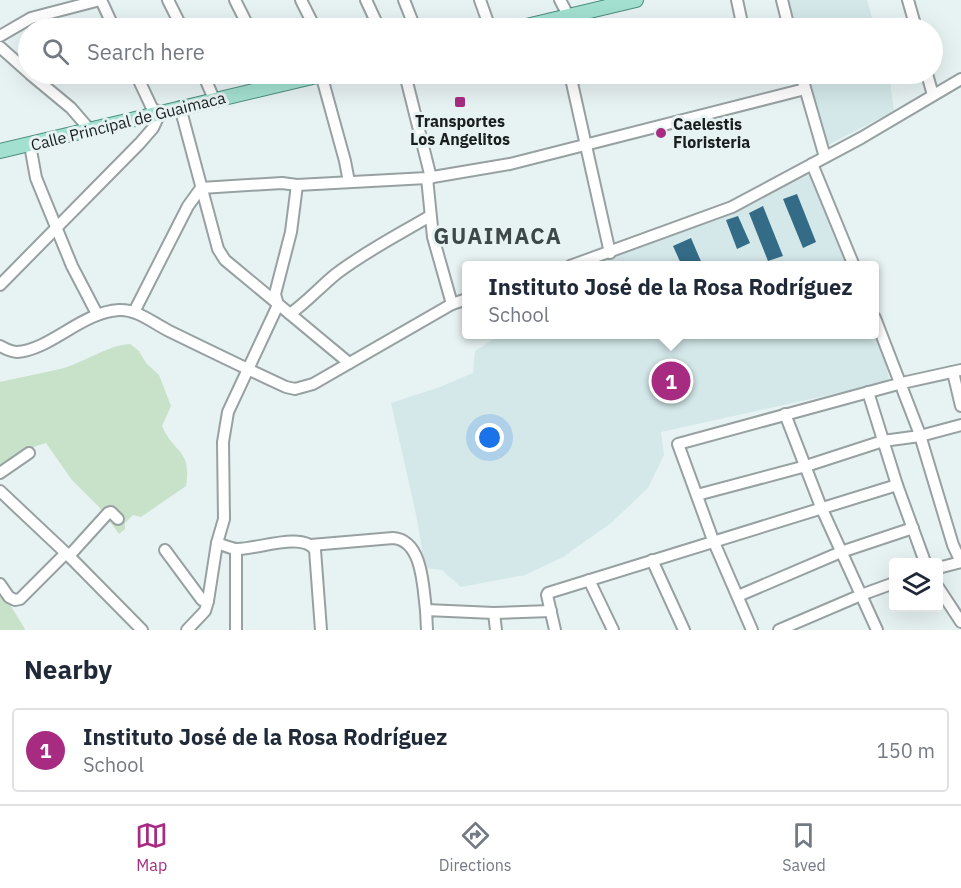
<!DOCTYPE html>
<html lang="en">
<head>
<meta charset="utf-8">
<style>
	:root { --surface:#fff; --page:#f6f6f7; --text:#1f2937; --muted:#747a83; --line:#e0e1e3; --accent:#a72c81 }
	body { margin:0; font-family:"IBM Plex Sans",sans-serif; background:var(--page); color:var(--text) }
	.controls { position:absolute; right:18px; bottom:18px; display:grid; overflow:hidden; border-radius:6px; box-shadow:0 6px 24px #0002 }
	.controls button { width:54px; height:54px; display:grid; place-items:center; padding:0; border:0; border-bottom:2px solid var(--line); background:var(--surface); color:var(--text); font:30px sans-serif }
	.you { position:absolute; left:490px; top:438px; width:21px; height:21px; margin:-15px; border:4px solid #fff; border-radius:50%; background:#1a73e8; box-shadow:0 0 0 9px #1a73e833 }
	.badge { display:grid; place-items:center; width:39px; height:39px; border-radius:50%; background:var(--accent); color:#fff; font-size:20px; font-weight:700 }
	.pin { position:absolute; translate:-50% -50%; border:3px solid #fff; box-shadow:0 2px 6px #0006 }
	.popup { position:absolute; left:462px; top:261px; width:417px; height:78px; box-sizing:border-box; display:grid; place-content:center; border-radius:6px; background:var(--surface); filter:drop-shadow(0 2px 4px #0005); font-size:20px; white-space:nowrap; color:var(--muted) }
	.popup b { font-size:22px; color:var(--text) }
	.popup::after { content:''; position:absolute; left:50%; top:100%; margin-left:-12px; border:12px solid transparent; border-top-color:var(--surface) }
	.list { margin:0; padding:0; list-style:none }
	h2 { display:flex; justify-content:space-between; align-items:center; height:78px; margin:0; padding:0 24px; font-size:26px }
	h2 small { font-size:20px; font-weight:400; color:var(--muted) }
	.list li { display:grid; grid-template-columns:39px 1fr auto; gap:18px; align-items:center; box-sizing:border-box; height:84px; margin:0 12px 12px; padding:0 12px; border:2px solid var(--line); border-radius:6px }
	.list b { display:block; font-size:22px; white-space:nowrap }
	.list p { margin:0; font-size:20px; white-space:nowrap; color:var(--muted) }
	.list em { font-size:20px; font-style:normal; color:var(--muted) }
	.icon { flex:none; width:33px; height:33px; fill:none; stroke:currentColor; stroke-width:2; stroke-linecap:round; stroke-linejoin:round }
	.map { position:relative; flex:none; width:961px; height:630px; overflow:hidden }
	.search { position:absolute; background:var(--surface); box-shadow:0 6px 24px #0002; left:18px; right:18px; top:18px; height:66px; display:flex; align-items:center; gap:15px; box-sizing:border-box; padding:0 21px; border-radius:33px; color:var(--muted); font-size:22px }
	.sheet { height:174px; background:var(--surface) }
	nav { display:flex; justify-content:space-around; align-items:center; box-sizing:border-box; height:84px; border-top:2px solid var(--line); background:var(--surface); font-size:16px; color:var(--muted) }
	nav a { display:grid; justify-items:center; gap:3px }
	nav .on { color:var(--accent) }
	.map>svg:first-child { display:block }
</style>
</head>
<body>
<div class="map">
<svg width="961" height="630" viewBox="0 0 961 630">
	<rect width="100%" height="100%" fill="#e7f2f2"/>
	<g fill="#d4e8e9">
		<polygon points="784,0 867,0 875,28 792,28"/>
		<polygon points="804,74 889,74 894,111 828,145 823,143"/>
		<polygon points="810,174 846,265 590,266 735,213"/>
		<polygon points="502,334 874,335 885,360 889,378 883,383 661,432 664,455 648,488 611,523 563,557 525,575 461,587 442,570 425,568 417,519 391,403 440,387 473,373 475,351"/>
	</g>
	<g fill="#c7e2c8">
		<path d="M130 344 139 351 146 363 159 375 171 406 162 426C174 454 192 449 186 486L141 517 133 515 125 523V529L119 534 99 507 72 480 46 443 36 446 0 468V382C20 377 45 373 64 368 87 361 106 346 130 344Z"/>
		<polygon points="0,589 25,629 24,630 0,630"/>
	</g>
	<g fill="#346c87">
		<polygon points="797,194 816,242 803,248 783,199"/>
		<polygon points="763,206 783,256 768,261 749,213"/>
		<polygon points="738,216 750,243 737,249 726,220"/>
		<polygon points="691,238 703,266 682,266 673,246"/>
	</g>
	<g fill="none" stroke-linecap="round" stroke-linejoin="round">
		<defs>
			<g id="minor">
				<polyline points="101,0 114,28"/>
				<polyline points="168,0 182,28"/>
				<polyline points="235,0 249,28"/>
				<polyline points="301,0 315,28"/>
				<polyline points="366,0 379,28"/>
				<polyline points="404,0 415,28"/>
				<polyline points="480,0 490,28"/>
				<polyline points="560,0 569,17"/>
				<polyline points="737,0 743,28"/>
				<polyline points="782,0 789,28"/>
				<polyline points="908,0 916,28"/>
				<polyline points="0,36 31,18 100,0"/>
				<polyline points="0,47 28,72"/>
				<polyline points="30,74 71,108 90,130"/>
				<polyline points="203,74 214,99"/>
				<polyline points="269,74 274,85"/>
				<polyline points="321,74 345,161 349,182"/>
				<polyline points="405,74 431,178"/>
				<polyline points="570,74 610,253"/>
				<polyline points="801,74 825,157"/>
				<polyline points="927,74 933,95"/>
				<polyline points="180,107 218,249 225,260 349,363"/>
				<polyline points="30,145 36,178 72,266 97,314"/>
				<polyline points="812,164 854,266"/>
				<polyline points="427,178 433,237 452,304"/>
				<polyline points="570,266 732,207 861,138 961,79"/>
				<polyline points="0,285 140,143 153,128 160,113 152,108 136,74"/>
				<polyline points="134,312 188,206 201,188 282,183 297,185 427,178 510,164 805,89"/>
				<path d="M290 314C307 302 320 287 336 274 366 251 398 235 430 216"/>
				<polyline points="875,318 919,432 953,545 961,562"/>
				<path d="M0 346C6 349 11 352 17 352 50 350 82 312 119 310 137 309 153 323 169 331 208 350 247 369 286 387L295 389 313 384 452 304 467 299"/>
				<polyline points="953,372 961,406"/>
				<polyline points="868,392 897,485 925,562"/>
				<polyline points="785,414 821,507 877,630"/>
				<polyline points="0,473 29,453"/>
				<polyline points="0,491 69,556 142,630"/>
				<polyline points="697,495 806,466 883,441 920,436 961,425"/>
				<path d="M217 543C223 545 230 548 236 549 255 550 303 531 315 550L321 630"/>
				<path d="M311 545 393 538C423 540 423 588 426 610"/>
				<polyline points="236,549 236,630"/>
				<polyline points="165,550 202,600 208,601"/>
				<polyline points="69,556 108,513 111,512 118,519"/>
				<polyline points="652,560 684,630"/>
				<polyline points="938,568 961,562"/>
				<polyline points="589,580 613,630"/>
				<polyline points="0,584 9,597 15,600 20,599 66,553"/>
				<polyline points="938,587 961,622"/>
				<polyline points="738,596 841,552 913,528"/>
				<polyline points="494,613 496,630"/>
				<polyline points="187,630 205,611 208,601 217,543 224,519 223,442 228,412 278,305 275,294 291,232 297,185"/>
				<polyline points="427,630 426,610 494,613 551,611"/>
				<polyline points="555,630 547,595 548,593 897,485"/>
				<polyline points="752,630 713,540 678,444 902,383 961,370"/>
				<polyline points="779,630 861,595 894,583"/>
			</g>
			<g id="major">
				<polyline points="518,28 636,0"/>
				<polyline points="0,151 325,74"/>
			</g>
		</defs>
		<use href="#minor" stroke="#98a1a2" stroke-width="14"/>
		<use href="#major" stroke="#4b8e7e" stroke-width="16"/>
		<use href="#minor" stroke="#fff" stroke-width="10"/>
		<use href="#major" stroke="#a3e0d0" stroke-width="14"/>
	</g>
	<g fill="#a72c81" stroke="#e7f2f2" stroke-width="2">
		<rect x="454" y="96" width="12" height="12" rx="3"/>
		<circle cx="661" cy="133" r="6"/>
	</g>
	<g text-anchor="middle" stroke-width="6" stroke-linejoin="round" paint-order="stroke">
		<g font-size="16" fill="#1a1e1e" stroke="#e7f2f2">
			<text transform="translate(128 121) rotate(-14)" y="6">Calle Principal de Guaimaca</text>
		</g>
		<g font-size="16" font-weight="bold" fill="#1a1e1e" stroke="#e7f2f2">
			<text x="460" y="127">Transportes<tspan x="460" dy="18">Los Angelitos</tspan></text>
			<text x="673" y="130" text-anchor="start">Caelestis<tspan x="673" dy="18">Floristeria</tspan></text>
		</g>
		<g font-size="22" font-weight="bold" letter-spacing="1.5" fill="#3f4849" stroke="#e7f2f2">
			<text x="498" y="244">GUAIMACA</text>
		</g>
	</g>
</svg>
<div class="controls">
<button><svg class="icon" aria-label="layers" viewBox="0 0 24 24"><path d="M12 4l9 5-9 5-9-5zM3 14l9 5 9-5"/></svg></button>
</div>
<div class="you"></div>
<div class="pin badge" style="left:671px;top:381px">1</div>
<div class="popup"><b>Instituto José de la Rosa Rodríguez</b>School</div>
<div class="search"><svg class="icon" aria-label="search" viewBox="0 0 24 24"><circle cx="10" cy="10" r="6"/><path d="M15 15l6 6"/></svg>Search here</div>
</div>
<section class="sheet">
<h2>Nearby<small></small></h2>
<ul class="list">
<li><span class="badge">1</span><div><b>Instituto José de la Rosa Rodríguez</b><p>School</p></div><em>150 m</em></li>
</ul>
</section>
<nav>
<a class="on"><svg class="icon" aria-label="map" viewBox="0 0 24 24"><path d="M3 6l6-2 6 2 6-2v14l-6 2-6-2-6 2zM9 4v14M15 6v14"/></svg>Map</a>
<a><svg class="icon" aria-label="directions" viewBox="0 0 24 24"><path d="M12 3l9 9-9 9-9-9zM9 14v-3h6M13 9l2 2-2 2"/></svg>Directions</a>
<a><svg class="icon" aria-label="saved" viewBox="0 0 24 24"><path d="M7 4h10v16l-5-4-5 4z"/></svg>Saved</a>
</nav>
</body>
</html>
